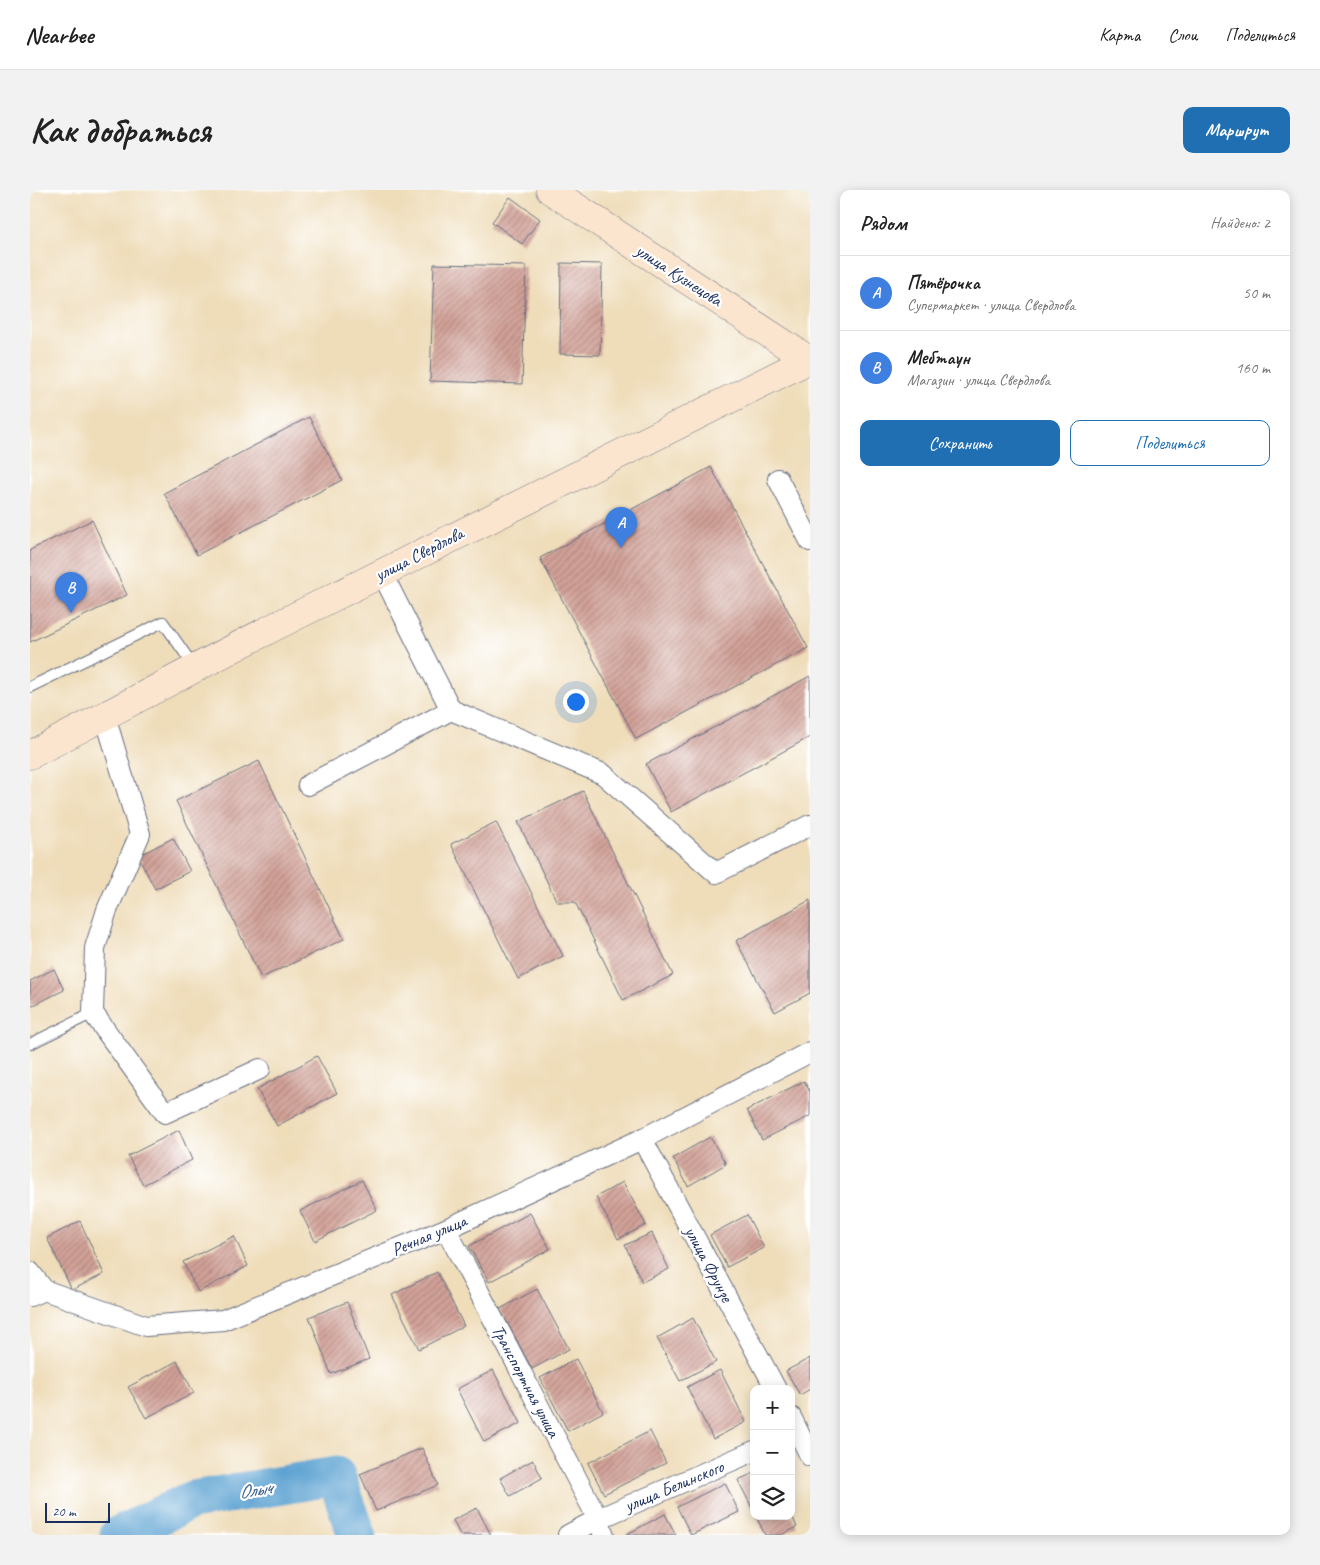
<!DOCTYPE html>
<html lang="ru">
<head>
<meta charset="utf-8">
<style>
	:root { --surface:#fff; --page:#f2f2f2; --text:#222; --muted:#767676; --line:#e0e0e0; --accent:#1f6fb2 }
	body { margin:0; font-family:Caveat,sans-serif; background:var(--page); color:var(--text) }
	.controls { position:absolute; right:15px; bottom:15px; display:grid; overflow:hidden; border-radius:10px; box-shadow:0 2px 12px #0003 }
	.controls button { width:45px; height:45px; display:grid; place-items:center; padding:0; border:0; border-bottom:1px solid var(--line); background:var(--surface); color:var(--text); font:25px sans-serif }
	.scale { position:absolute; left:15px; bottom:12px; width:65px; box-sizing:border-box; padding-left:5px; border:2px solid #1b2f5e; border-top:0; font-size:14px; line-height:18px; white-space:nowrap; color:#1b2f5e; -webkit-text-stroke:4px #fff; paint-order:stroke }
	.you { position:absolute; left:545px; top:511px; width:18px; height:18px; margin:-12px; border:4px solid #fff; border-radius:50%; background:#1a73e8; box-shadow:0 0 0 8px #1a73e833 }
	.badge { display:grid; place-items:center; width:32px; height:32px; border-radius:50%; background:var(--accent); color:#fff; font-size:16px; font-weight:700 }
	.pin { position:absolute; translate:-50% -41px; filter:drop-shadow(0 1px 2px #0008) }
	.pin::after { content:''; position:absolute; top:26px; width:18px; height:15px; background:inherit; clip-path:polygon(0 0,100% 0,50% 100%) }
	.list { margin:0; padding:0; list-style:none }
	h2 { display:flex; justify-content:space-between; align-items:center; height:65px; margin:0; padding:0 20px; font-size:21px }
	h2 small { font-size:16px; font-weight:400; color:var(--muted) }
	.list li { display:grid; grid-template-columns:32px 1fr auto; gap:15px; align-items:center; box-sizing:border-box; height:75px; padding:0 20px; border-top:1px solid var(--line) }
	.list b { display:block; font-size:19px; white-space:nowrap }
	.list p { margin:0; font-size:16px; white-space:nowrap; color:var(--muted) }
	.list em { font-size:16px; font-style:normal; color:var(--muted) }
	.actions { display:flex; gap:10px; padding:15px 20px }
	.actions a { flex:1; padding:11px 0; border:1px solid var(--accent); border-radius:10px; text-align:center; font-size:18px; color:var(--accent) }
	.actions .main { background:var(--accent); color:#fff }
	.icon { flex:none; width:28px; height:28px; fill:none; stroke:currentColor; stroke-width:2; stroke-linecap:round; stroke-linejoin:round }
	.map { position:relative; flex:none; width:780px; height:1345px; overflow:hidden; border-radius:10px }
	header { display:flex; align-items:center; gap:30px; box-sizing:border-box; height:70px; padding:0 25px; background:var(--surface); border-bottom:1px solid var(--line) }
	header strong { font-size:24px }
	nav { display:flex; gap:28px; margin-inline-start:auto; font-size:18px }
	.intro { display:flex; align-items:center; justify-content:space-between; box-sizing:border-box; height:120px; padding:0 30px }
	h1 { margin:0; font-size:35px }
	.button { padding:12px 22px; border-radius:10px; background:var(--accent); color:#fff; font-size:18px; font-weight:700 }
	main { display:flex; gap:30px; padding:0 30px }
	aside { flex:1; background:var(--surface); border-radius:10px; box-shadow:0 2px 12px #0003 }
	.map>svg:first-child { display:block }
</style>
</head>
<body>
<header>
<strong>Nearbee</strong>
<nav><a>Карта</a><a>Слои</a><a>Поделиться</a></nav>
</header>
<div class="intro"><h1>Как добраться</h1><a class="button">Маршрут</a></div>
<main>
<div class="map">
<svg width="780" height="1345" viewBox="0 0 780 1345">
	<defs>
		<pattern id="building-hatch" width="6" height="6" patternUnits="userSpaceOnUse" patternTransform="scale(1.25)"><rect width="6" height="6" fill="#d2a197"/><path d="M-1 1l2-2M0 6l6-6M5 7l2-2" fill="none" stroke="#aa847e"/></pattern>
	</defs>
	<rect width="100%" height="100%" fill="#fff"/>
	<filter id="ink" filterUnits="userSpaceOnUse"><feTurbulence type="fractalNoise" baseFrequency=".02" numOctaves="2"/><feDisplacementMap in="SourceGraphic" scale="10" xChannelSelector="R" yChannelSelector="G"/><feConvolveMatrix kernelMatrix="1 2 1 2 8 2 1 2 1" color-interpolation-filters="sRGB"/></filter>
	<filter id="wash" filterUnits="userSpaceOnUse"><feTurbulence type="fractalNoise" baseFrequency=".0096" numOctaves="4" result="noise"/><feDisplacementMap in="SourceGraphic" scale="20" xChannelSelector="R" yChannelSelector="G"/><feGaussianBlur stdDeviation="1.12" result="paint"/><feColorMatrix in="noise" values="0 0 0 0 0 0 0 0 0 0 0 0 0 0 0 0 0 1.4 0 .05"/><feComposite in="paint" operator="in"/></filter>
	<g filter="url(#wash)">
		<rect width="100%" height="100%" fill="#efddba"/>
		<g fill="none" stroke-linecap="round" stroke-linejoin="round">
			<polyline stroke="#5ba2d1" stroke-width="39" points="89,1345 162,1310 306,1286 327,1345"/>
		</g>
		<g id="blocks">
			<g fill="url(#building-hatch)">
				<polygon points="480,7 510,29 492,54 462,32"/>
				<polygon points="531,73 572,74 570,165 530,164"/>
				<polygon points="404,74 496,76 492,194 400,191"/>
				<polygon points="279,227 312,290 167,365 134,303"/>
				<polygon points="681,277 778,458 606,549 510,368"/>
				<polygon points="62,330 97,405 0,452 0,360"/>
				<polygon points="780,486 780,547 641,622 616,574"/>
				<polygon points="229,571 314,749 231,788 146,611"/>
				<polygon points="553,601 643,785 593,810 545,712 527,712 488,632"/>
				<polygon points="466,632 533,766 488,789 421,654"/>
				<polygon points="143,648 160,681 125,699 108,666"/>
				<polygon points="780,710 780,803 745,822 706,751"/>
				<polygon points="24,779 34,800 0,817 0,791"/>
				<polygon points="287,866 307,903 247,936 227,899"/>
				<polygon points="774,891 780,902 780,926 732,950 717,920"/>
				<polygon points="149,940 162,970 113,995 98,966"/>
				<polygon points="680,947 696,974 658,996 643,968"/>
				<polygon points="332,990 347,1020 285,1051 270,1021"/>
				<polygon points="593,992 616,1035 588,1049 566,1007"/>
				<polygon points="500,1023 520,1059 459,1092 439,1056"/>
				<polygon points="717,1025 734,1058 697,1077 680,1045"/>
				<polygon points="50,1031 74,1084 42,1100 17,1048"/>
				<polygon points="622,1043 639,1079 612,1092 595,1055"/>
				<polygon points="204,1046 218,1076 168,1102 153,1072"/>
				<polygon points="407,1082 434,1136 389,1159 362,1105"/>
				<polygon points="507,1099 539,1159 502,1179 470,1119"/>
				<polygon points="317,1112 339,1169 301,1184 279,1127"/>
				<polygon points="663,1128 686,1172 650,1191 627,1148"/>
				<polygon points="780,1168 780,1199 770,1205 756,1181"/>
				<polygon points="546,1169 573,1222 538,1241 510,1188"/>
				<polygon points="147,1171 164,1203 116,1228 98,1197"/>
				<polygon points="463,1180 491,1233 454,1252 427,1199"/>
				<polygon points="690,1180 716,1232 683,1249 657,1197"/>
				<polygon points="620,1241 636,1273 574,1304 558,1273"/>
				<polygon points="392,1258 408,1295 346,1321 330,1284"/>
				<polygon points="503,1270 512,1288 480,1306 470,1288"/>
				<polygon points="724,1283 724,1322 708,1290"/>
				<polygon points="695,1293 709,1322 661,1345 647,1317"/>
				<polygon points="447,1318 461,1345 430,1345 423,1330"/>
				<polygon points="635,1324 646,1345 595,1345"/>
				<polygon points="726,1326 762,1326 767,1337 751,1345 735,1345"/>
			</g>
		</g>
	</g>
	<g filter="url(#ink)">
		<use href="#blocks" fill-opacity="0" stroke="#656c7e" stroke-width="1"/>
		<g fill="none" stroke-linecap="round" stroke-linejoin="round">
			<defs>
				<g id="service">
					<polyline points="0,497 133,432 165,478"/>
					<polyline points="0,854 63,823"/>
				</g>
				<g id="minor">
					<polyline points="748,289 780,351"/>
					<polyline points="352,383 421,520 573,584 686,683 780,635"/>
					<polyline points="75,526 110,644 77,720 65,758 63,823 135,923 230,879"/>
					<polyline points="278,595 421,520"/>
					<polyline points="612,949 746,1199"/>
					<polyline points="416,1039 568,1329 574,1345"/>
					<polyline points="0,1082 14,1100"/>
					<polyline points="0,1106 14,1100 116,1136 193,1130 416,1039 612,949 780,862"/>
					<polyline points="761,1227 780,1266"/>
					<polyline points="538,1345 568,1329 724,1261"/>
				</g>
				<g id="secondary">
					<polyline points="520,0 779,170"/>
					<polyline points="0,565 242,438 780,169"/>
				</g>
			</defs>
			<use href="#service" stroke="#656c7e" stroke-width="12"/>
			<use href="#minor" stroke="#656c7e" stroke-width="22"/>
			<use href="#secondary" stroke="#656c7e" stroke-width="29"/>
			<use href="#service" stroke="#fff" stroke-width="10"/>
			<use href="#minor" stroke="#fff" stroke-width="20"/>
			<use href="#secondary" stroke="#fbe5cf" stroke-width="28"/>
		</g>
	</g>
	<g text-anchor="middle" stroke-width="4.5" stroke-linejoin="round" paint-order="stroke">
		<g font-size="18" fill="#1b2f5e" stroke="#fff">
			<text transform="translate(649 85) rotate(33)" y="6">улица Кузнецова</text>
			<text transform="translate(389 364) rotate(-27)" y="6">улица Свердлова</text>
			<text transform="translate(399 1045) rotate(-23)" y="6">Речная улица</text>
			<text transform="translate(679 1074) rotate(62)" y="6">улица Фрунзе</text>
			<text transform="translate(496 1191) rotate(62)" y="6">Транспортная улица</text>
			<text transform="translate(644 1296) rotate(-23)" y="6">улица Белинского</text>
		</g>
		<g font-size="19" font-style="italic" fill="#355d8c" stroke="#fff">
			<text transform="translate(225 1299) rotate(-9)" y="7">Олыч</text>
		</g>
	</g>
</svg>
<div class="controls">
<button>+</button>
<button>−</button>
<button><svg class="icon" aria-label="layers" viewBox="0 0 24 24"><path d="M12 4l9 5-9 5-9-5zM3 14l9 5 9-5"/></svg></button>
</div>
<div class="scale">20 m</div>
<div class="you"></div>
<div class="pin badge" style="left:591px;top:358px;background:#3f7fe0">A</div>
<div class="pin badge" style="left:41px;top:423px;background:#3f7fe0">B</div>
</div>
<aside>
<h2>Рядом<small>Найдено: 2</small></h2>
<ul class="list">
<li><span class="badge" style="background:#3f7fe0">A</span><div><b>Пятёрочка</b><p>Супермаркет · улица Свердлова</p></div><em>50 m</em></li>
<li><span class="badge" style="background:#3f7fe0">B</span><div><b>Мебтаун</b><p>Магазин · улица Свердлова</p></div><em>160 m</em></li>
</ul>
<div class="actions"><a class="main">Сохранить</a><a>Поделиться</a></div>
</aside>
</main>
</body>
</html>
